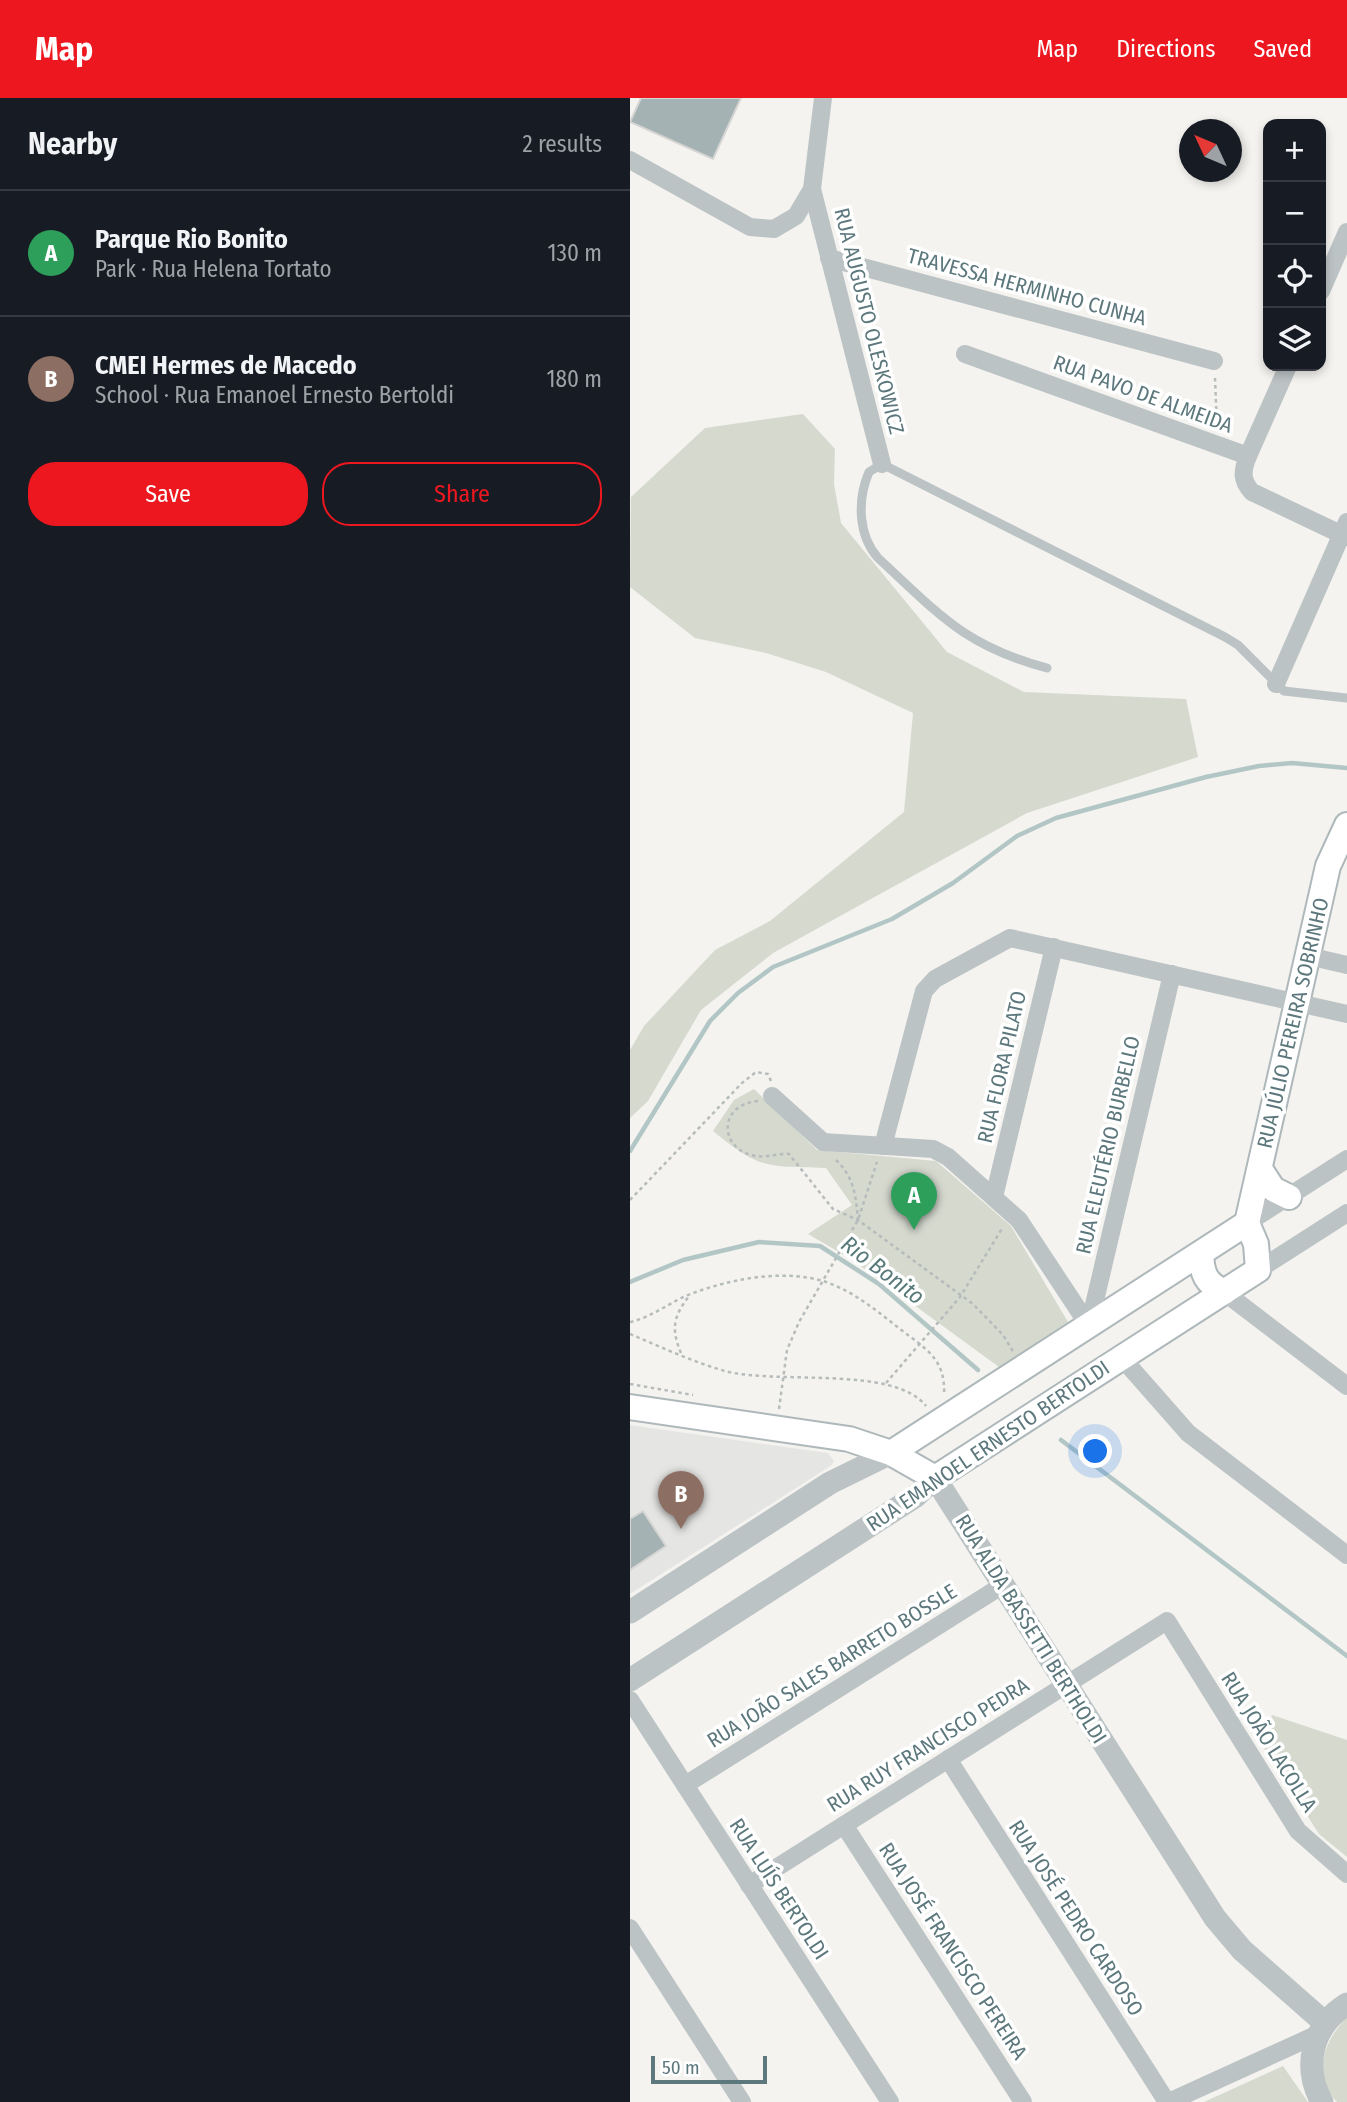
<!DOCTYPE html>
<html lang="en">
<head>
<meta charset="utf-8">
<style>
	:root { --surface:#171b24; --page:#242831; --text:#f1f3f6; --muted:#9ea1a6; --line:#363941; --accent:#ed1720 }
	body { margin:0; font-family:"Fira Sans Condensed",sans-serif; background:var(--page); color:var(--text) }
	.controls { position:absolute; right:21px; top:21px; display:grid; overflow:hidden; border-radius:14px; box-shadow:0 4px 10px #0003 }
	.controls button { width:63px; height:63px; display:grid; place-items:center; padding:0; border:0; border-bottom:2px solid var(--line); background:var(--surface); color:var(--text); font:35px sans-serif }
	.compass { position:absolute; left:549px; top:21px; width:63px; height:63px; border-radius:50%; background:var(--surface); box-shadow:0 4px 10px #0003; rotate:314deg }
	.scale { position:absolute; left:21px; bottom:18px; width:116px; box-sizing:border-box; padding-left:7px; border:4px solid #5d787d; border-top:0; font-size:19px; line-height:24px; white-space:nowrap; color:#5d787d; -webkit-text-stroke:5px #fff; paint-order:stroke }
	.you { position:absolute; left:466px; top:1354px; width:24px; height:24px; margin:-18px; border:5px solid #fff; border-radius:50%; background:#1a73e8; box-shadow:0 0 0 10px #1a73e833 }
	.badge { display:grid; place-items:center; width:46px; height:46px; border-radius:50%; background:var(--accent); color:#fff; font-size:23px; font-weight:700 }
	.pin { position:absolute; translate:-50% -58px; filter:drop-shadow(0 2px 4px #0008) }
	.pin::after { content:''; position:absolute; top:37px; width:24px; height:21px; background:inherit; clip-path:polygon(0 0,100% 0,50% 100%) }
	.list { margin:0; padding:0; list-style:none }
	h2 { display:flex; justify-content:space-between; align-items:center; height:91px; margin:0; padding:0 28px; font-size:30px }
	h2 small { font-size:23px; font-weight:400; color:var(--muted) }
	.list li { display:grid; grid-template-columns:46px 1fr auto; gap:21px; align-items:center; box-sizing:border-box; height:126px; padding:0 28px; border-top:2px solid var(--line) }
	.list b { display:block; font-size:26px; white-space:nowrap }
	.list p { margin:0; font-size:23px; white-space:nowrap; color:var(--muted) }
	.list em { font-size:23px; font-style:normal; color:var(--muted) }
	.actions { display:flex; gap:14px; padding:21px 28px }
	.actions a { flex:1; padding:16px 0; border:2px solid var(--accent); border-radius:28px; text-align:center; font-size:24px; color:var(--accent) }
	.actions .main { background:var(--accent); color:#fff }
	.icon { flex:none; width:38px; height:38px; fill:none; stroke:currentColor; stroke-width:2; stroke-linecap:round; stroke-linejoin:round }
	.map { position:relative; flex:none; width:717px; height:2004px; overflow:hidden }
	header { display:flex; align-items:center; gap:42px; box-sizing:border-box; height:98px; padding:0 35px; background:var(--accent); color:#fff }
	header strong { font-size:33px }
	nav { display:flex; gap:38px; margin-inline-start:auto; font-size:24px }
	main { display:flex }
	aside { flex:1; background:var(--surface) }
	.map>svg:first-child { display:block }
</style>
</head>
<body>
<header>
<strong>Map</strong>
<nav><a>Map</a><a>Directions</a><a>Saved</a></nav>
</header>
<main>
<aside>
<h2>Nearby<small>2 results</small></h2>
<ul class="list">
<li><span class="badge" style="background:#2e9e5b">A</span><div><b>Parque Rio Bonito</b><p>Park · Rua Helena Tortato</p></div><em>130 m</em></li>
<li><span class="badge" style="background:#8d6e63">B</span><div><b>CMEI Hermes de Macedo</b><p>School · Rua Emanoel Ernesto Bertoldi</p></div><em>180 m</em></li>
</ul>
<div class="actions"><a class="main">Save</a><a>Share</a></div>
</aside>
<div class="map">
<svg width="717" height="2004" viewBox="0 0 717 2004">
	<rect width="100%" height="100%" fill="#f4f3ef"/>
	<polygon fill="#e5e5e3" points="0,1327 198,1355 204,1363 202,1367 0,1496"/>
	<g fill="#d5d9ce">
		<polygon points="173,316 205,351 204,386 211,425 317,554 394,594 556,601 568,659 397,715 143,855 71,912 18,1003 0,1020 0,952 14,928 85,852 140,823 274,714 283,615 196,574 136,555 65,540 0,489 1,399 75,330"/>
		<path d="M124 991 187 1052 306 1063 381 1128 438 1224 369 1269 221 1161 178 1136 222 1107 196 1070C135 1068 131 1072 83 1033L104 1002Z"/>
		<polygon points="642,1617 717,1642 717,1759 689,1736 631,1645"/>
		<path d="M717 1919V2004H707C680 1976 695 1942 717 1919Z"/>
		<polygon points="653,1968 678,2004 574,2004"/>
	</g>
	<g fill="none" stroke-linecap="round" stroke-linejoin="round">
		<g stroke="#b2c6c6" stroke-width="4.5">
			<polyline points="0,1053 80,923 108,895 143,869 262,821 323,785 387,738 426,720 576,679 629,668 662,665 717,670"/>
			<polyline points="0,1184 53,1162 129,1144 190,1148 249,1186 348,1272"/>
			<polyline points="431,1342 717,1558"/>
		</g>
	</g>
	<g fill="#a5b2b4" stroke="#d5d5d3" stroke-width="2">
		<polygon points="11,0 111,0 83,61 0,24"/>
		<polygon points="13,1413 36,1448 0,1472 0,1421"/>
	</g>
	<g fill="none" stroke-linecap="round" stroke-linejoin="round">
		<defs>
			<g id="secondary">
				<polyline points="630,1071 643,1091 659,1099"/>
				<polyline points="617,1125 698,768 717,727"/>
				<path d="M571 1156C572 1175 575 1185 594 1194"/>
				<polyline points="0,1309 219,1341 261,1355 305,1380 628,1172 626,1146 617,1125"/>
				<polyline points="261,1355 617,1125"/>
			</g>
		</defs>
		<use href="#secondary" stroke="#aeb8ba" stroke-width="28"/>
		<g stroke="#b6bbbc" stroke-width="2.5" stroke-dasharray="3.5 3.5" stroke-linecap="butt">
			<polyline points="585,280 587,329"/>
			<path d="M128 1003C86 1007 90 1053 126 1058 137 1060 148 1055 159 1056L203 1111 228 1122 343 1206 373 1237 384 1255"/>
			<path d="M206 1062C224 1079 226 1098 228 1122"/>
			<polyline points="0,1102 112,985 126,974 138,976 141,983"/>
			<path d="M0 1224C23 1219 41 1203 63 1195 102 1181 152 1171 193 1183 222 1192 247 1213 270 1231 296 1251 316 1261 314 1297"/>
			<path d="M0 1236C31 1249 63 1264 95 1273 147 1287 264 1267 296 1308"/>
			<path d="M51 1255C41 1231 43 1219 59 1198"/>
			<polyline points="256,1285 330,1199 373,1129"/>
			<polyline points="0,1286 63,1297"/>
			<polyline points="149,1311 157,1252 169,1224 228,1122 247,1064"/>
		</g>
		<path stroke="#bcc3c5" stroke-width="9" d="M417 570C334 548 309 516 248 460 228 437 227 402 239 374L252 366 595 539 608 547 654 593 717 600"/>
		<g stroke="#bcc3c5" stroke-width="18">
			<polyline points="0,62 120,129 144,131 166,118 182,91 193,0"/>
			<polyline points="182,91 252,366"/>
			<polyline points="199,160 584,263"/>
			<polyline points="691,193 717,134"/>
			<path d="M335 256 618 358C612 373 611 382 622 394L717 439"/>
			<polyline points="618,358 658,268"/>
			<polyline points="646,586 717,424"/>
			<polyline points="678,858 717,867"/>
			<polyline points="142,998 193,1044 303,1051 318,1059 389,1122 459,1228"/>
			<polyline points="253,1048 294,893 305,881 380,840 717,916"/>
			<polyline points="364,1099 424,849"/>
			<polyline points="617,1125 717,1061"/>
			<polyline points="628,1172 717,1115"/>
			<polyline points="594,1194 717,1288"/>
			<polyline points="459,1228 542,876"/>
			<polyline points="492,1260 558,1335 717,1457"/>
			<polyline points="0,1602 260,2004"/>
			<polyline points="318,1661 537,2004"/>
			<polyline points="55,1687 373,1487"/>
			<polyline points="214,1727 393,2004"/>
			<polyline points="119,1787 537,1523 668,1733 717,1776"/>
			<polyline points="0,1830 112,2004"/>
			<polyline points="539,2004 688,1936"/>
		</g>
		<g stroke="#bcc3c5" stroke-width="23">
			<polyline points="0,1514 200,1385 261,1355"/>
			<polyline points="0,1582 286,1398 305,1380 585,1820 612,1852 695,1925"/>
			<path d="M692 2004C672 1968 682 1928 717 1906"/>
		</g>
		<use href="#secondary" stroke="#fff" stroke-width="24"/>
	</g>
	<g text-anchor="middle" stroke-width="7" stroke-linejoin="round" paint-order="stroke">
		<g font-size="21" fill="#5d787d" stroke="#fff">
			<text transform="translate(397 189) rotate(15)" y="7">TRAVESSA HERMINHO CUNHA</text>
			<text transform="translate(239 223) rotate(76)" y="7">RUA AUGUSTO OLESKOWICZ</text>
			<text transform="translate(513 296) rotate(20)" y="7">RUA PAVO DE ALMEIDA</text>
			<text transform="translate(663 925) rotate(-77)" y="7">RUA JÚLIO PEREIRA SOBRINHO</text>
			<text transform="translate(372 969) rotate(-77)" y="7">RUA FLORA PILATO</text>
			<text transform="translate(478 1047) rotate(-77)" y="7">RUA ELEUTÉRIO BURBELLO</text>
			<text transform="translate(358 1348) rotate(-34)" y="7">RUA EMANOEL ERNESTO BERTOLDI</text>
			<text transform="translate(401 1531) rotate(58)" y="7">RUA ALDA BASSETTI BERTHOLDI</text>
			<text transform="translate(202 1568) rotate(-32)" y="7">RUA JOÃO SALES BARRETO BOSSLE</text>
			<text transform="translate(639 1644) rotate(58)" y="7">RUA JOÃO LACOLLA</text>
			<text transform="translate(298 1647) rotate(-32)" y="7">RUA RUY FRANCISCO PEDRA</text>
			<text transform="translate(149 1791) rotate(57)" y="7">RUA LUÍS BERTOLDI</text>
			<text transform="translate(446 1820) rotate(57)" y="7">RUA JOSÉ PEDRO CARDOSO</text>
			<text transform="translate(323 1853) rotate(57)" y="7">RUA JOSÉ FRANCISCO PEREIRA</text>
		</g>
		<g font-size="23" font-style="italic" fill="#587979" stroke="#fff">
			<text transform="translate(253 1172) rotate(37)" y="8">Rio Bonito</text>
		</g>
	</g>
</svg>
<div class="controls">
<button>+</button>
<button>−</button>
<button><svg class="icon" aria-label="locate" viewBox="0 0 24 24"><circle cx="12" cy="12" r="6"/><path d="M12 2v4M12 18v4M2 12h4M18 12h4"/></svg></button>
<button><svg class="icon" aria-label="layers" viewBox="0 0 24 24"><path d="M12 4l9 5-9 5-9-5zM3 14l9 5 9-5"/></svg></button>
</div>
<svg class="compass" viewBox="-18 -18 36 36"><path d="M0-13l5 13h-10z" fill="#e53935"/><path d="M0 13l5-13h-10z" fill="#9ea1a6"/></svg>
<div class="scale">50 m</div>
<div class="you"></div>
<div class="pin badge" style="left:284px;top:1132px;background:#2e9e5b">A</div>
<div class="pin badge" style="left:51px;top:1431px;background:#8d6e63">B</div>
</div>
</main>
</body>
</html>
